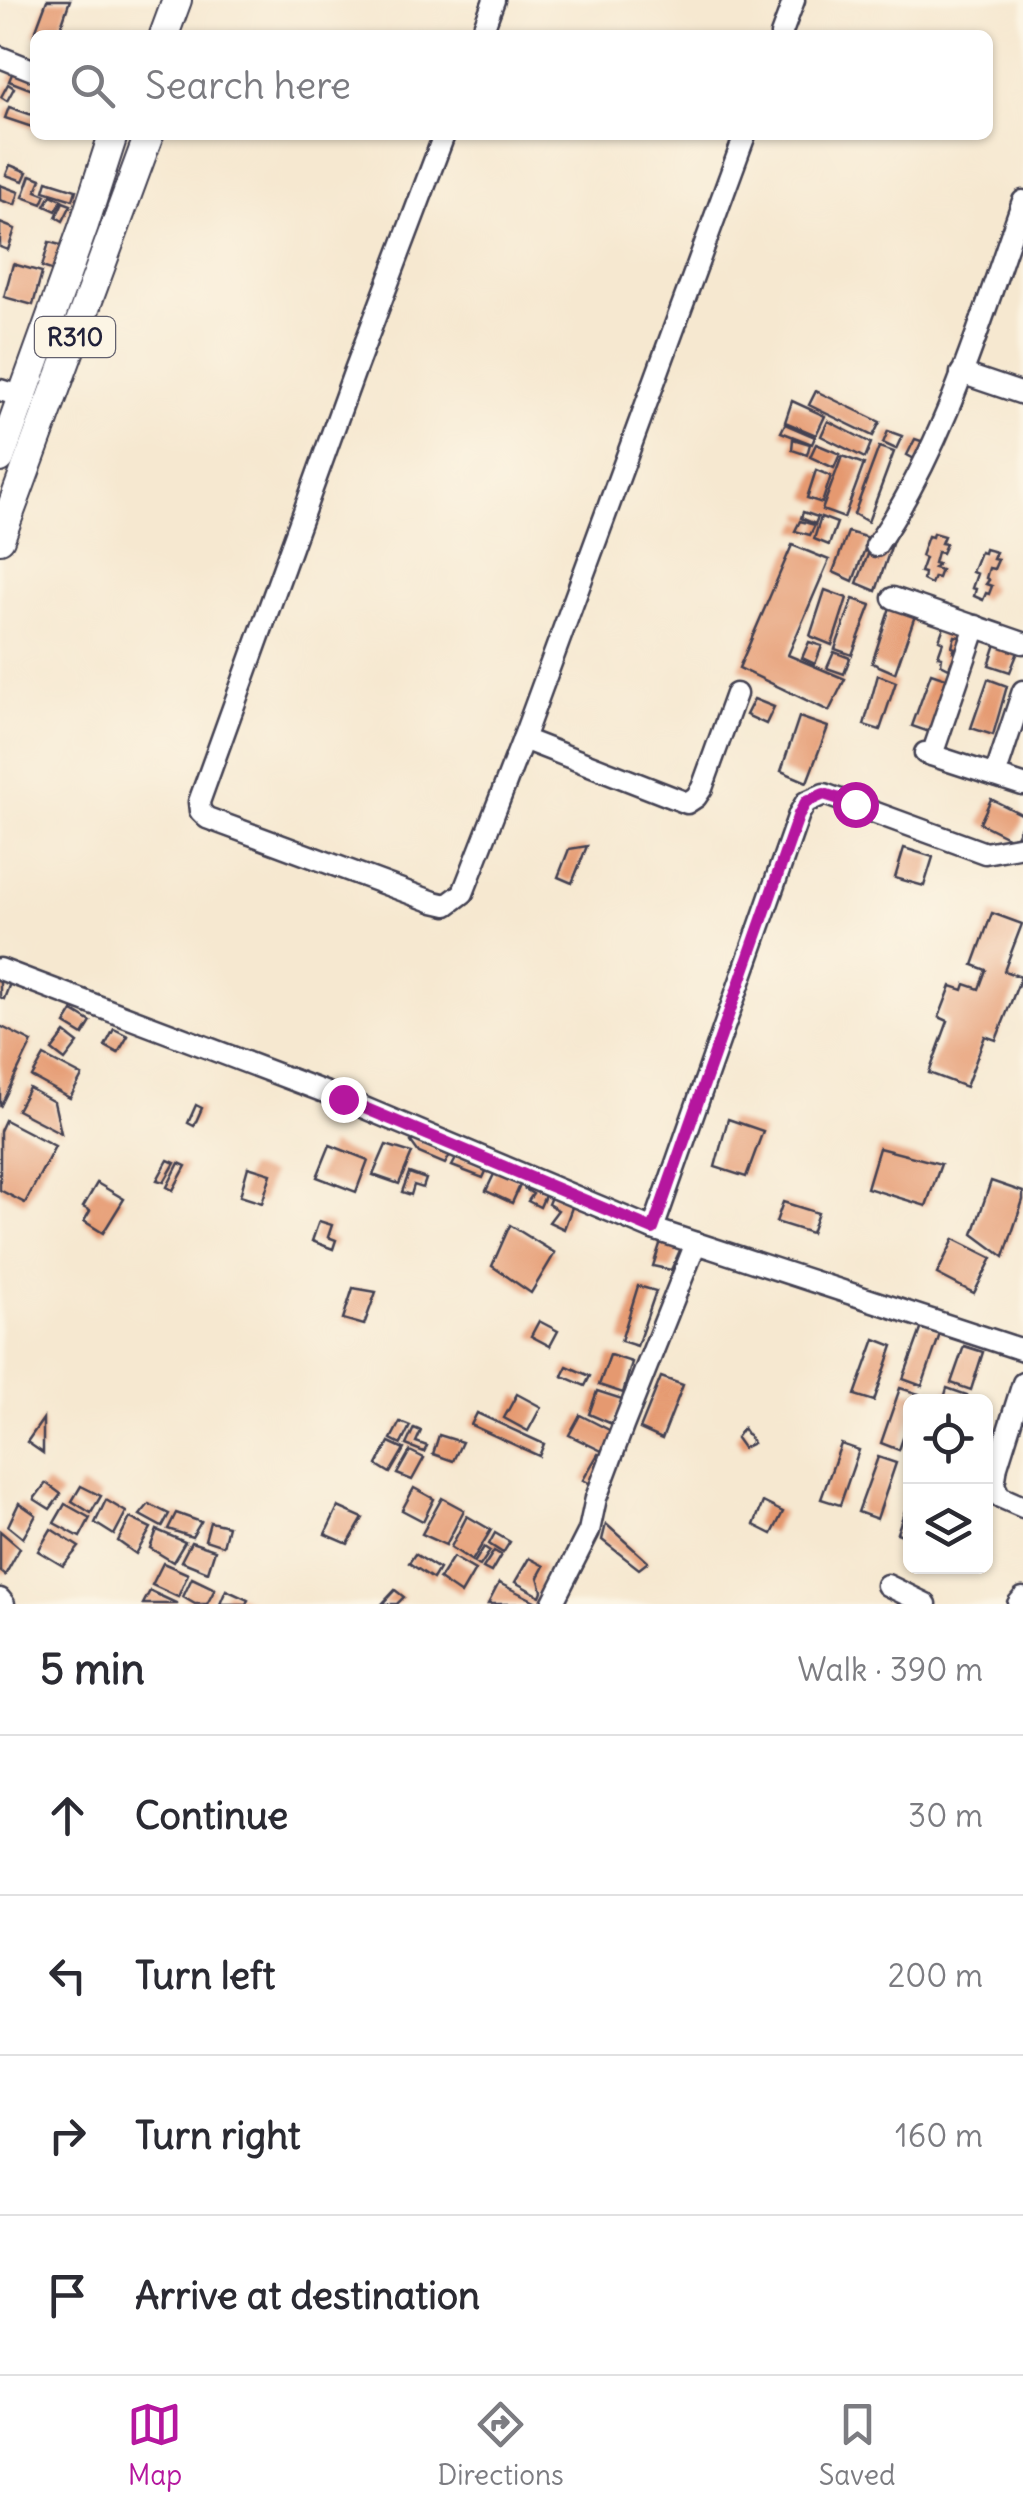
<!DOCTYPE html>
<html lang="en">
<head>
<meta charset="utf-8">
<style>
	:root { --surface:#fff; --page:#f7f7f7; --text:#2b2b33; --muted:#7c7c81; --line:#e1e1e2; --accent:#b5179e }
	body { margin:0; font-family:Delius,sans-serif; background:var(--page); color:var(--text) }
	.controls { position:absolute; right:30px; bottom:30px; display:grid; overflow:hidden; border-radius:15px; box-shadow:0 2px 8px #0004 }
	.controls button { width:90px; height:90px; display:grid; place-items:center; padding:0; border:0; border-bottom:2px solid var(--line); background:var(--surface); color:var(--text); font:50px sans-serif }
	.stop { position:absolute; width:30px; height:30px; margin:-22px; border:8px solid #b5179e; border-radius:50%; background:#fff }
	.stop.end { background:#b5179e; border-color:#fff; box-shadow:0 2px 10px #0008 }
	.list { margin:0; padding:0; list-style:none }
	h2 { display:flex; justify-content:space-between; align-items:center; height:130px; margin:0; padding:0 40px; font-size:42px }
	h2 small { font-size:32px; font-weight:400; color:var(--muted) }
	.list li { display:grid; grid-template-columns:65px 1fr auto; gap:30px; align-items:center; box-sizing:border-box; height:160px; padding:0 40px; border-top:2px solid var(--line) }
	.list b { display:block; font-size:38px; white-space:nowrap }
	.list em { font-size:32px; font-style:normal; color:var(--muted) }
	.icon { flex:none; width:55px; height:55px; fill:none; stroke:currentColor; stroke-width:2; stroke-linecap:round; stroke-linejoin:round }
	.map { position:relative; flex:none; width:1023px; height:1604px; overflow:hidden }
	.search { position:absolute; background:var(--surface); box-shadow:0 2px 8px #0004; left:30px; right:30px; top:30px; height:110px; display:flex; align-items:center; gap:25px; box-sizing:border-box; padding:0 35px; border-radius:15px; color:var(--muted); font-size:38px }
	.sheet { height:770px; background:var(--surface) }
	nav { display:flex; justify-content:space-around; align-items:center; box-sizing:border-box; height:140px; border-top:2px solid var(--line); background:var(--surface); font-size:28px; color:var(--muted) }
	nav a { display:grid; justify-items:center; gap:5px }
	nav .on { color:var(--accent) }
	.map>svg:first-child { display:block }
</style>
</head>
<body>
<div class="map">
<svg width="1023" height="1604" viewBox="0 0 1023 1604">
	<rect width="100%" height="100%" fill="#fcf5e5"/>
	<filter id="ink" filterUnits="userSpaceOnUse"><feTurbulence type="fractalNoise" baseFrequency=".01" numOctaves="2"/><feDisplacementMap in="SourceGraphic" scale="20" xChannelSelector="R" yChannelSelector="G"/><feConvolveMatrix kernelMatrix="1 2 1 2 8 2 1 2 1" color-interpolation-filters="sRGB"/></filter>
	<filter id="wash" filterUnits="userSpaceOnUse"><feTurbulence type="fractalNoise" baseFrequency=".0048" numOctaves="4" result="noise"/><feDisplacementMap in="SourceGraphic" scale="40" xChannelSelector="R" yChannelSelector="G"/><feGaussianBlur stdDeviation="2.25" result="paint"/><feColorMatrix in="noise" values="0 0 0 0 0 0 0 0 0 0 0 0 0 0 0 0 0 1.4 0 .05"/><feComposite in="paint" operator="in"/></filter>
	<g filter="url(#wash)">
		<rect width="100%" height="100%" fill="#f6e8d0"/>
		<g id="blocks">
			<g fill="#e59970">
				<polygon points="47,0 70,0 58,35 34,35"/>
				<polygon points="14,69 35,77 35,91 9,81"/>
				<polygon points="8,84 14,88 7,101 1,97"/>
				<polygon points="9,107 35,116 35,128 5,118"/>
				<polygon points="10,165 27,172 23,181 6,175"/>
				<polygon points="31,175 41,179 36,191 46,195 42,204 23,197"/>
				<polygon points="47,181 76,190 73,200 44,191"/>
				<polygon points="0,185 19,192 15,205 0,200"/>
				<polygon points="51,195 62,200 56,211 45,206"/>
				<polygon points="63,202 71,205 63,221 56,217"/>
				<polygon points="0,223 15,229 8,250 0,247"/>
				<polygon points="49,242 64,246 57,272 42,267"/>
				<polygon points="13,264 42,272 33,305 4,297"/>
				<polygon points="816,391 880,422 873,436 809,405"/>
				<polygon points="792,401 825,416 816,435 785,422"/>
				<polygon points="828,421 871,443 865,458 821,436"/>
				<polygon points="785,424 815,437 812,444 781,432"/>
				<polygon points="888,431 902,436 896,449 883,443"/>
				<polygon points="793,439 810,444 807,455 792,450"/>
				<polygon points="915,439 930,444 922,463 907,455"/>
				<polygon points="816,444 840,454 834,468 810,457"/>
				<polygon points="879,447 894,452 868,522 854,514"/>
				<polygon points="842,456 864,464 844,518 822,510"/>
				<polygon points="816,470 831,476 822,503 807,498"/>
				<polygon points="803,512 818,517 815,524 801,518"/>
				<polygon points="821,517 837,523 829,545 814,539"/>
				<polygon points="800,521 815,525 810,535 795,531"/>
				<polygon points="848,532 869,538 853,581 833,572"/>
				<polygon points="933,533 944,536 941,543 946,544 942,553 937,552 934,563 938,564 934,568 941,570 938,578 934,577 931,584 923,580 924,573 920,572 925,558 921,556 928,536 932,537"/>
				<polygon points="875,536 893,541 876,591 857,583"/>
				<polygon points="792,545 829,560 788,655 845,679 829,711 739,668"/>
				<polygon points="985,549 996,552 993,559 998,560 994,569 989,568 986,578 989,580 986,584 992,586 989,594 986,593 983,600 974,596 976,589 972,588 977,574 972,572 980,552 984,553"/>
				<polygon points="825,590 847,598 832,645 810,636"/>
				<polygon points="893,598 918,607 895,673 872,663"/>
				<polygon points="853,599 871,605 852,655 835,649"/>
				<polygon points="946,621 964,628 960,637 955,636 952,647 955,648 953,652 958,654 956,662 952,661 949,668 941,664 942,657 938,656 943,642 939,640"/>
				<polygon points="998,638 1020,647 1010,672 989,665"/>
				<polygon points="809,642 822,646 815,664 802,658"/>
				<polygon points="834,652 850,658 844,674 827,668"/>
				<polygon points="931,673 952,680 932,733 912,726"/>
				<polygon points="878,675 896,682 880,730 864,725"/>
				<polygon points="988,679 1007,686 993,735 971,728"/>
				<polygon points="754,699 774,707 766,724 746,715"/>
				<polygon points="799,717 828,727 807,782 781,771"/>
				<polygon points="991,799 1023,815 1023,822 1014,840 980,823"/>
				<polygon points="587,846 572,883 558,877 569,849"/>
				<polygon points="904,848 933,857 924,886 895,878"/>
				<polygon points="992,913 1022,924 1004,971 1021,977 996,1040 985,1036 966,1087 929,1073 948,1021 939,1017 951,986 963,990 965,984 979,989 986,970 973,965"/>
				<polygon points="0,980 10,983 4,999 0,997"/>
				<polygon points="73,1011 91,1022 83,1035 65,1024"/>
				<polygon points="0,1026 32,1042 0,1107"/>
				<polygon points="114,1029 128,1036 118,1053 105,1046"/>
				<polygon points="65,1033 78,1043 65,1060 52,1050"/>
				<polygon points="44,1056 82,1076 70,1098 32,1077"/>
				<polygon points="29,1088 54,1102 61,1133 17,1110"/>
				<polygon points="196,1105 202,1108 194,1126 188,1123"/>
				<polygon points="728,1119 763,1131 746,1177 715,1167"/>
				<polygon points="5,1120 55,1146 25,1203 0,1190 0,1131"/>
				<polygon points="415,1138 450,1155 445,1164 419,1153 411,1142"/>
				<polygon points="330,1145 368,1160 356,1192 317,1177"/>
				<polygon points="386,1145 412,1153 399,1184 373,1175"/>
				<polygon points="879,1148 941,1164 926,1206 867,1188"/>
				<polygon points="458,1155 488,1167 483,1178 452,1166"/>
				<polygon points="168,1160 175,1163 164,1182 157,1180"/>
				<polygon points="179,1163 186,1166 173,1190 167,1187"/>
				<polygon points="248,1167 271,1174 262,1203 240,1196"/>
				<polygon points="497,1168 522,1181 512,1203 486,1191"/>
				<polygon points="409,1173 426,1179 423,1188 414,1185 411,1195 402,1192"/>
				<polygon points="991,1181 1023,1192 1023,1200 1004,1257 973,1234"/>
				<polygon points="530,1182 547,1191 540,1207 528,1201 533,1194 525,1189"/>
				<polygon points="97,1183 124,1199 103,1233 84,1221 90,1211 83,1207"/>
				<polygon points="553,1192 574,1202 564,1229 549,1222 558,1210 548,1204"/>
				<polygon points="783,1202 818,1213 811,1233 776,1222"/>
				<polygon points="319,1221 332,1225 328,1237 336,1240 333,1249 312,1241"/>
				<polygon points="510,1225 555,1253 531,1293 492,1266"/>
				<polygon points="954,1239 992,1258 974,1293 937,1274"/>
				<polygon points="661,1241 681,1248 671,1270 653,1266"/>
				<polygon points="638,1286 656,1291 637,1346 621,1341"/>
				<polygon points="353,1288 376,1292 364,1325 343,1319"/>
				<polygon points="539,1321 558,1331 550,1346 531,1336"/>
				<polygon points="923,1324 941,1331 922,1386 903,1379"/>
				<polygon points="875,1339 893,1346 874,1401 855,1395"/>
				<polygon points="964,1346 983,1352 971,1390 951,1383"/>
				<polygon points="610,1355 632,1362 623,1393 599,1385"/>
				<polygon points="567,1366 590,1376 585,1386 562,1376"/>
				<polygon points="661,1377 683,1385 662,1439 640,1429"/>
				<polygon points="900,1388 919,1394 916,1402 910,1402 910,1418 899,1450 881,1443"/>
				<polygon points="947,1388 967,1395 965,1402 943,1402"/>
				<polygon points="597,1391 622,1399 612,1424 589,1414"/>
				<polygon points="517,1394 541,1407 528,1431 504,1418"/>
				<polygon points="477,1413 544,1444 539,1456 471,1425"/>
				<polygon points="580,1415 617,1434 608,1454 569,1435"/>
				<polygon points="43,1419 43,1453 27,1442"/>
				<polygon points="400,1422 410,1426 401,1444 391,1439"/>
				<polygon points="414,1428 421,1431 416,1442 427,1446 424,1452 406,1445"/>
				<polygon points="743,1428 753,1443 743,1448 736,1438"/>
				<polygon points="439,1435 462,1442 453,1461 433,1454"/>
				<polygon points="389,1442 404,1449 390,1473 377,1465"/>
				<polygon points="841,1444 859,1450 840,1505 821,1499"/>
				<polygon points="410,1451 424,1458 412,1480 397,1474"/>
				<polygon points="598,1454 609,1459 597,1487 583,1480"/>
				<polygon points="878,1457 896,1463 877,1519 858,1512"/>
				<polygon points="46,1483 61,1494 50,1509 34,1499"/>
				<polygon points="81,1486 101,1496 91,1513 72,1501"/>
				<polygon points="414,1488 434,1499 423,1521 402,1510"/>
				<polygon points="910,1496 910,1538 897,1533"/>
				<polygon points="442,1498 464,1510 446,1545 422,1534"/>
				<polygon points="106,1500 126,1512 114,1535 95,1523"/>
				<polygon points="763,1502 783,1512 772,1534 754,1525"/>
				<polygon points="19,1503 36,1515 23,1538 8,1526"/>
				<polygon points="65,1504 90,1518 80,1537 54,1523"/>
				<polygon points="149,1504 169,1514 162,1527 140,1515"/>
				<polygon points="338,1507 363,1518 348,1544 325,1534"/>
				<polygon points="176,1513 201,1522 192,1537 168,1529"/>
				<polygon points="467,1516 491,1530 472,1561 451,1547"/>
				<polygon points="130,1518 151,1528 136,1554 118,1541"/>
				<polygon points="210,1522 228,1526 223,1546 205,1540"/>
				<polygon points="606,1524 648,1562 639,1569 602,1540"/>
				<polygon points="51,1529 79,1547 63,1566 38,1551"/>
				<polygon points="157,1530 185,1542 173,1562 150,1548"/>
				<polygon points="0,1531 20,1548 5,1575 0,1571"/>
				<polygon points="495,1533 510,1542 503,1553 489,1544"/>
				<polygon points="191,1542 215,1550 208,1572 181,1561"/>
				<polygon points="484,1547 490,1551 480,1566 474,1563"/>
				<polygon points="494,1551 501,1555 491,1572 483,1568"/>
				<polygon points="415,1554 439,1569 433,1579 409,1563"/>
				<polygon points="453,1557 475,1570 461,1594 439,1579"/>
				<polygon points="529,1558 544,1566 538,1577 542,1591 540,1596 515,1582"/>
				<polygon points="163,1563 188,1574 178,1597 152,1585"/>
				<polygon points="192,1578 215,1589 207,1604 195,1604 183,1597"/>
				<polygon points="499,1583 541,1604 488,1604"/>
				<polygon points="226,1590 248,1600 246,1604 220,1604"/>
				<polygon points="395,1590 404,1597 397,1604 382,1604"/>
				<polygon points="150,1591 178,1604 143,1604"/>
			</g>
		</g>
	</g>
	<g filter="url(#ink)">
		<use href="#blocks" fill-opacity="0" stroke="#424051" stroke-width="2.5"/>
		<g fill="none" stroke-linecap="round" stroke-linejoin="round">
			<defs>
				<g id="minor">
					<polyline points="481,35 494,0"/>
					<polyline points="781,35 794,0"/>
					<polyline points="0,57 35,71"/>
					<polyline points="444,135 355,370 199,802 200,811 207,818 434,902 447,905 463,893 523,739 745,135"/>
					<polyline points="961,373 1023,394"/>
					<polyline points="0,390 23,397"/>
					<path d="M876 546C947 442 981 318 1023 201"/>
					<polyline points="893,598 1023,643"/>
					<polyline points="523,739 687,803 696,797 702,788 736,694"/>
					<polyline points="925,753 1023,785"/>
					<polyline points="932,755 976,626"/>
					<polyline points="995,776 1023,691"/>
					<polyline points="0,969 343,1099 653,1229 1023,1350"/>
					<polyline points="653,1229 799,814 806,802 824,794 985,853 1023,846"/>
					<polyline points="1023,1383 997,1466 994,1485 1000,1497 1023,1507"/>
					<polyline points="887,1585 926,1604"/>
					<polyline points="0,1599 4,1604"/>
					<polyline points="552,1604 589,1531 596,1498 623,1426 696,1243"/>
					<polyline points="1018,1604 1023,1598"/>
				</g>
				<g id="major">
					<polyline points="164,35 177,0"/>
					<polyline points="0,458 84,225 113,135"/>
					<polyline points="0,539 149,135"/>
				</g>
			</defs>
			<use href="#minor" stroke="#424051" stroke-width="25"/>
			<use href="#major" stroke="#424051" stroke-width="32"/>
			<use href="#minor" stroke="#fff" stroke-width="20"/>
			<use href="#major" stroke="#fff" stroke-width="28"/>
		</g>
	</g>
	<g fill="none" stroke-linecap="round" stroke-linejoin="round" filter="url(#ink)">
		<polyline stroke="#b5179e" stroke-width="12" points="343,1099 653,1229 799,814 806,802 824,794 855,804"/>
	</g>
	<g text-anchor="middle" stroke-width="10" stroke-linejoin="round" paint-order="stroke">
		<rect fill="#fcf5e5" stroke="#63616e" stroke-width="2.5" x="35" y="317" width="80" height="40" rx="8"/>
		<g font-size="25" font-weight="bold" fill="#22223b">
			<text x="75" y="346">R310</text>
		</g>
	</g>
</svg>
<div class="controls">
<button><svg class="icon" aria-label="locate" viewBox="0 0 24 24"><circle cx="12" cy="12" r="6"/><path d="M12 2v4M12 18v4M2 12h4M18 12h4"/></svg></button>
<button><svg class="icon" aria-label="layers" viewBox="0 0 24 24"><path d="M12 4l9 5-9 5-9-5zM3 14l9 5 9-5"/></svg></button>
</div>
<div class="stop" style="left:855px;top:804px"></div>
<div class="stop end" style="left:343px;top:1099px"></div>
<div class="search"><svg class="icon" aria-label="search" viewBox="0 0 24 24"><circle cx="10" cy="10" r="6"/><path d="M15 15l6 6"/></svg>Search here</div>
</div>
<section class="sheet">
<h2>5 min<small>Walk · 390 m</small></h2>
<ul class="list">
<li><svg class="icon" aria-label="ahead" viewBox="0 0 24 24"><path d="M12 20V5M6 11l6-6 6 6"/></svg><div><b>Continue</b></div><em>30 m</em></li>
<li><svg class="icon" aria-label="left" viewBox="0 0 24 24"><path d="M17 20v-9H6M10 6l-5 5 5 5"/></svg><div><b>Turn left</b></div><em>200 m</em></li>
<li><svg class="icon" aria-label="right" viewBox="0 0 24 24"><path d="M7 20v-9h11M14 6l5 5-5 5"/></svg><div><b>Turn right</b></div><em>160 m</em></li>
<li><svg class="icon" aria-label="arrive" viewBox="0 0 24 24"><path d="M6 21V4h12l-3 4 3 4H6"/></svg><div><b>Arrive at destination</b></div></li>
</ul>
</section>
<nav>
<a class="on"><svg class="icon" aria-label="map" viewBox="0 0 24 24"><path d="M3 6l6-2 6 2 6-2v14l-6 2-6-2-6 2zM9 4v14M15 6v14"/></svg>Map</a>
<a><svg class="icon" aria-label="directions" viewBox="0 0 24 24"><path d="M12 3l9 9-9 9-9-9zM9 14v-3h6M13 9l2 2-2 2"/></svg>Directions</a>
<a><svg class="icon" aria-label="saved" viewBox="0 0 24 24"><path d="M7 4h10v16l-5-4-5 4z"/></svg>Saved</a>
</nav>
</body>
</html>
